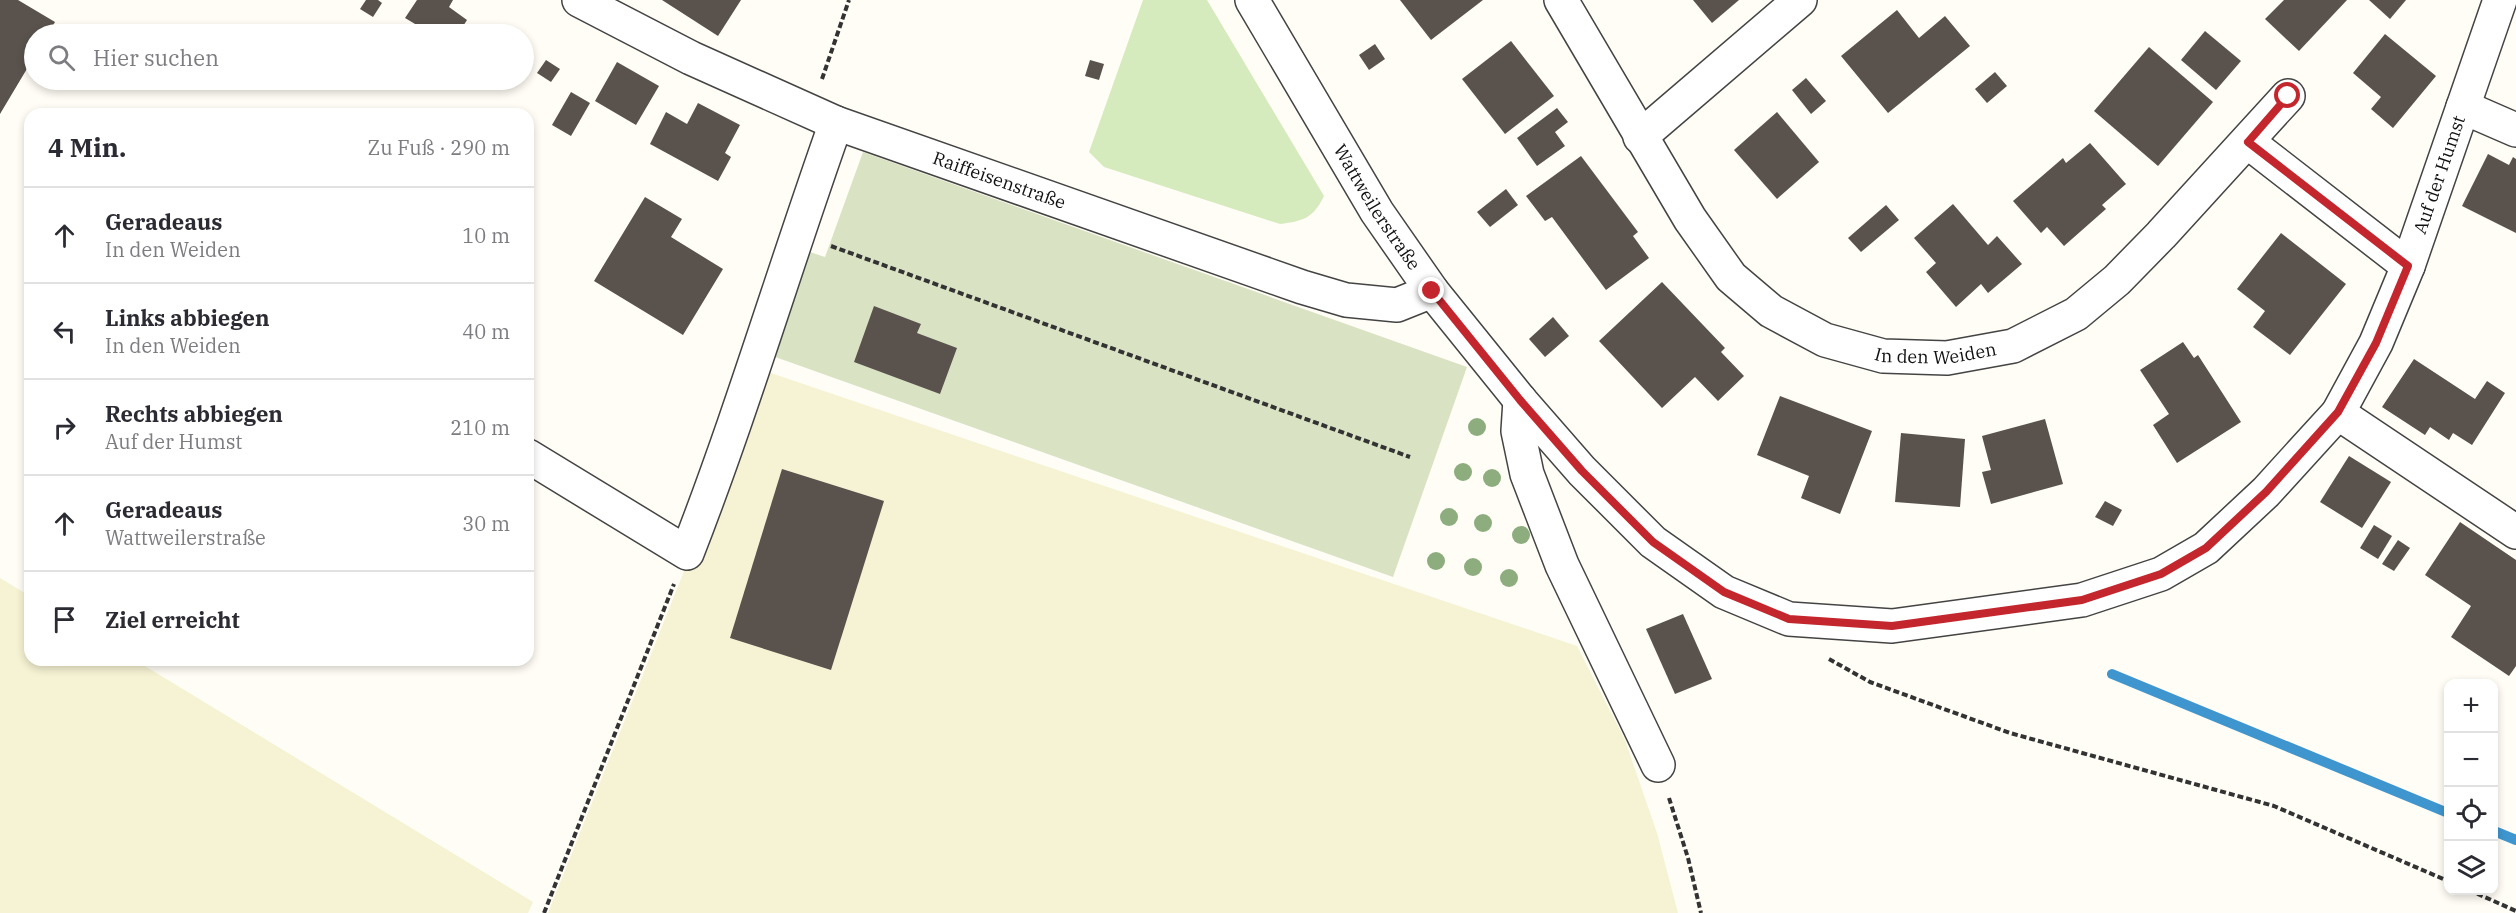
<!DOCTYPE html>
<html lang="de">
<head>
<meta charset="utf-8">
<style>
	:root { --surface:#fff; --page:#f7f7f7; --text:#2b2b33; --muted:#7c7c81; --line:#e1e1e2 }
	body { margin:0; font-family:"IBM Plex Serif",serif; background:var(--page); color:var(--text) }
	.controls { position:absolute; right:18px; bottom:18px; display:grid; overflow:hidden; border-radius:12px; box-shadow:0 3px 9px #0003 }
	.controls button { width:54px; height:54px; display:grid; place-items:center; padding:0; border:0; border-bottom:2px solid var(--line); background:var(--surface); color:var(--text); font:30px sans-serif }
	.stop { position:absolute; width:18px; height:18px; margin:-14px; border:4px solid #c4262e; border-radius:50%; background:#fff }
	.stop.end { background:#c4262e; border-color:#fff; box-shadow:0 2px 6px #0008 }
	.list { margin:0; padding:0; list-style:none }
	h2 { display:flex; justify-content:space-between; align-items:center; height:78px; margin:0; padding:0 24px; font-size:26px }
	h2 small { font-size:20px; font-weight:400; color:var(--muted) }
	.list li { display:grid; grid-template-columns:39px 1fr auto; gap:18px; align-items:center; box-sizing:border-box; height:96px; padding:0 24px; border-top:2px solid var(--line) }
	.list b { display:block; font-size:22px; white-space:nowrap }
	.list p { margin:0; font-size:20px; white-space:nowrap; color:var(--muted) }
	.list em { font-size:20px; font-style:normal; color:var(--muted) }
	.icon { flex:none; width:33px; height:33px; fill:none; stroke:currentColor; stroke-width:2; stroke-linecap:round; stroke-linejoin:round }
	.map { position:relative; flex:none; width:2516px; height:913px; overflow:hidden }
	.search { position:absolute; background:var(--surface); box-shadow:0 3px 9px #0003; left:24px; top:24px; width:510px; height:66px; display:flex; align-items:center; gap:15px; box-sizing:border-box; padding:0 21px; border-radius:33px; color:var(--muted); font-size:22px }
	.panel { position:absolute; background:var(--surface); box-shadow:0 3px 9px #0003; left:24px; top:108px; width:510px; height:558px; border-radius:18px }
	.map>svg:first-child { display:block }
</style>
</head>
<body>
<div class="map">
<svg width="2516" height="913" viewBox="0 0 2516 913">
	<rect width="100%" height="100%" fill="#fffdf5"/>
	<g fill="#f6f3d4">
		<polygon points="759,369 1577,646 1625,740 1657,833 1678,913 548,913 702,526"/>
		<polygon points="0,578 30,596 30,660 135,660 533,902 528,913 0,913"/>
	</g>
	<path fill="#d5ebbd" d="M1143 0H1207L1324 196C1313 218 1304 221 1280 224L1104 167 1089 152Z"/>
	<polygon fill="#d9e3c4" points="863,152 1467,367 1393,577 764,353 801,249 825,257"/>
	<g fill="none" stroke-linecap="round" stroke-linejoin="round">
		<g stroke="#3f96cf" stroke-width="10">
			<polyline points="2112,674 2448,813"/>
			<polyline points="2494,831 2516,840"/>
		</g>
	</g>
	<g fill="#5a524d">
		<polygon points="0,0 18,0 55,22 48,34 34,34 34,57 0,114"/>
		<polygon points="366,0 378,0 382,3 373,17 360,9"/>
		<polygon points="417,0 453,0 449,7 467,20 458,34 432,34 405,18"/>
		<polygon points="662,0 741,0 718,36"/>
		<polygon points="1400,0 1483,0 1431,40"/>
		<polygon points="1693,0 1739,0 1712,23"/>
		<polygon points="2284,0 2347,0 2299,51 2265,19"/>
		<polygon points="2369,0 2406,0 2390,19"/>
		<polygon points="1897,10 1919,38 1945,16 1970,46 1888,113 1841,56"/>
		<polygon points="2205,31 2241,61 2216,90 2181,60"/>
		<polygon points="2385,34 2436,76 2393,128 2371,109 2381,97 2353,73"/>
		<polygon points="1511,41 1554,96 1505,134 1462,79"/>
		<polygon points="1375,44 1385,59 1369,70 1359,55"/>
		<polygon points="2149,47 2213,102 2158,166 2094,111"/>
		<polygon points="546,60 560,69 551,82 537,73"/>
		<polygon points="1090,60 1104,64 1099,80 1085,76"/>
		<polygon points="617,62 659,86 636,125 595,101"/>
		<polygon points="1995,72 2007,86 1987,103 1975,89"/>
		<polygon points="1806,78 1826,101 1811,114 1792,90"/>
		<polygon points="571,92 590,103 571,136 552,125"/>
		<polygon points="698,103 740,125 725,153 731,157 718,181 650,144 666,112 687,124"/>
		<polygon points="1557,108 1568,122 1555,132 1565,146 1537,166 1517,138"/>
		<polygon points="1777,112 1819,162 1777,199 1734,150"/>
		<polygon points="2090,143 2126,184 2102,205 2106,209 2064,246 2047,227 2041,233 2013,201 2063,158 2066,163"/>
		<polygon points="2488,154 2509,165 2513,157 2516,159 2516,233 2462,206"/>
		<polygon points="1581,156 1638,232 1633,236 1649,258 1606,290 1552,217 1545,221 1526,196"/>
		<polygon points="1506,189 1518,205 1490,227 1477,212"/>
		<polygon points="645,197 682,219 671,237 723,269 683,335 594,281"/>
		<polygon points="1953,204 1988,245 1997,236 2022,264 1988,293 1981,284 1956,307 1926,272 1936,263 1914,238"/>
		<polygon points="1886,205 1899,220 1861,252 1848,238"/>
		<polygon points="2281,233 2346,284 2290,355 2253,327 2265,311 2237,289"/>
		<polygon points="1662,282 1725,348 1721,352 1744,376 1718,401 1695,377 1662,408 1599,341"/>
		<polygon points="874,306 921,324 917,333 957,348 940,394 854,362"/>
		<polygon points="1553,317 1569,336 1545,357 1529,339"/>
		<polygon points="2183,342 2194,358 2198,355 2241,422 2177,463 2153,425 2169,414 2140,370"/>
		<polygon points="2414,359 2475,399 2487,381 2505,393 2472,445 2453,433 2449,440 2430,427 2425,435 2382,407"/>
		<polygon points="1780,396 1872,431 1840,514 1801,498 1809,476 1757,455"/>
		<polygon points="2045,419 2063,484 1991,504 1982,472 1991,470 1982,436"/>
		<polygon points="1901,433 1965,439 1960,507 1895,502"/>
		<polygon points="2349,456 2391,482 2362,528 2320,502"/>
		<polygon points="782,469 884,501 831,670 730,638"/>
		<polygon points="2105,501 2122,510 2113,526 2095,517"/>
		<polygon points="2460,522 2516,560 2516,666 2509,676 2451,637 2471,606 2425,575"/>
		<polygon points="2374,525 2392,536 2378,559 2360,548"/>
		<polygon points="2398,540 2410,548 2394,571 2382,564"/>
		<polygon points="1683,614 1712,679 1675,694 1646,629"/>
	</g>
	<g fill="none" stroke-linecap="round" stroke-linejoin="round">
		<defs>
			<g id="minor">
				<path id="s1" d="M579 0 691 58 836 123 1302 287 1346 300 1397 305 1432 291"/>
				<path id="s2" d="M1252 0 1377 212 1432 291 1520 400 1582 471 1653 542 1724 592 1789 619 1892 626 2082 600 2161 574 2206 548 2266 492 2338 413 2376 343 2408 266 2500 0"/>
				<path id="s3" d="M1561 0 1690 219 1731 277 1771 311 1825 340 1883 356 1947 358 2013 346 2076 314 2117 280 2161 235 2288 96"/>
				<polyline points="2463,107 2516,130"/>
				<polyline points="1640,137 1800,0"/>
				<polyline points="2248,142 2408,266"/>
				<polyline points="1520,400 1518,431 1527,474 1562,565 1658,765"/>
				<polyline points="2338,413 2516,532"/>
				<path d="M528 456 687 553C742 412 785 266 836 123"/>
			</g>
		</defs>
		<use href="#minor" stroke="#444" stroke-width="36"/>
		<g stroke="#333" stroke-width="4" stroke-dasharray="6 3" stroke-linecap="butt">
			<polyline points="822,79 849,0"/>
			<polyline points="831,246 1410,457"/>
			<polyline points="1829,659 1870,682 2010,733 2274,806 2448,881"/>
			<polyline points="1669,798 1688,858 1701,913"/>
			<polyline points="2469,890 2516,911"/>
			<polyline points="544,913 674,584"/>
		</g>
		<use href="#minor" stroke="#fff" stroke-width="33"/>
	</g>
	<g fill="#8dad7f">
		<circle cx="1477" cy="427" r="9"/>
		<circle cx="1463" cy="472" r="9"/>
		<circle cx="1492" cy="478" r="9"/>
		<circle cx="1449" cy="517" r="9"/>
		<circle cx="1483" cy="523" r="9"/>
		<circle cx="1521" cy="535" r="9"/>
		<circle cx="1436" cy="561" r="9"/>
		<circle cx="1473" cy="567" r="9"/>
		<circle cx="1509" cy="578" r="9"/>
	</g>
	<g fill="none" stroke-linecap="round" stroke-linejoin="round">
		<polyline stroke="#c4262e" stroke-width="8" points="1432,291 1520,400 1582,471 1653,542 1724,592 1789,619 1892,626 2082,600 2161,574 2206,548 2266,492 2338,412 2376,343 2408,266 2248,142 2288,96"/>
	</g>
	<g text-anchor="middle" stroke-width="6" stroke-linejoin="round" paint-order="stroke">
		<g font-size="18" fill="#111" stroke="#fff">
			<text dy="6" stroke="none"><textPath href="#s2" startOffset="1713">Auf der Humst</textPath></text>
			<text dy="6" stroke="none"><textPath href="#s1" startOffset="458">Raiffeisenstraße</textPath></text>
			<text dy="6" stroke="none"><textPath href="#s2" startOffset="242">Wattweilerstraße</textPath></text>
			<text dy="6" stroke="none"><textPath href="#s3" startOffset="552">In den Weiden</textPath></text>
		</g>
	</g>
</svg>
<div class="controls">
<button>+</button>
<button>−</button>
<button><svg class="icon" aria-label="locate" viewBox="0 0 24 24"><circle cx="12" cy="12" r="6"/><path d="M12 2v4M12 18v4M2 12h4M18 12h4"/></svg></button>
<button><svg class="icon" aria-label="layers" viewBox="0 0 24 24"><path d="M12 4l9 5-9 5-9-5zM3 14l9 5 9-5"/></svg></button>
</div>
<div class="stop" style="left:2288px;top:96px"></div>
<div class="stop end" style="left:1432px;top:291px"></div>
<div class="search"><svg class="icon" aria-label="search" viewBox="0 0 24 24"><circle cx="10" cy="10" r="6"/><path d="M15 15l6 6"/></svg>Hier suchen</div>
<section class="panel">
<h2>4 Min.<small>Zu Fuß · 290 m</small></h2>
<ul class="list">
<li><svg class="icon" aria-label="ahead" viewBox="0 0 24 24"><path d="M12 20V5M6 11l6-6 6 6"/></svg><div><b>Geradeaus</b><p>In den Weiden</p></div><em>10 m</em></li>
<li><svg class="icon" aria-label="left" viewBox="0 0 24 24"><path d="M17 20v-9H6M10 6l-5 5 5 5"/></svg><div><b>Links abbiegen</b><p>In den Weiden</p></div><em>40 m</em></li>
<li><svg class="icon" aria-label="right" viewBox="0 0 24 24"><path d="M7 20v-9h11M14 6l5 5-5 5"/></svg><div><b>Rechts abbiegen</b><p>Auf der Humst</p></div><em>210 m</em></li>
<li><svg class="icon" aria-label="ahead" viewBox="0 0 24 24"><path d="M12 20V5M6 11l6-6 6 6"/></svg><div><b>Geradeaus</b><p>Wattweilerstraße</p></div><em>30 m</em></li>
<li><svg class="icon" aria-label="arrive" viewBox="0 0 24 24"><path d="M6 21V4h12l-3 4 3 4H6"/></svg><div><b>Ziel erreicht</b></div></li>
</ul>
</section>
</div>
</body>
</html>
